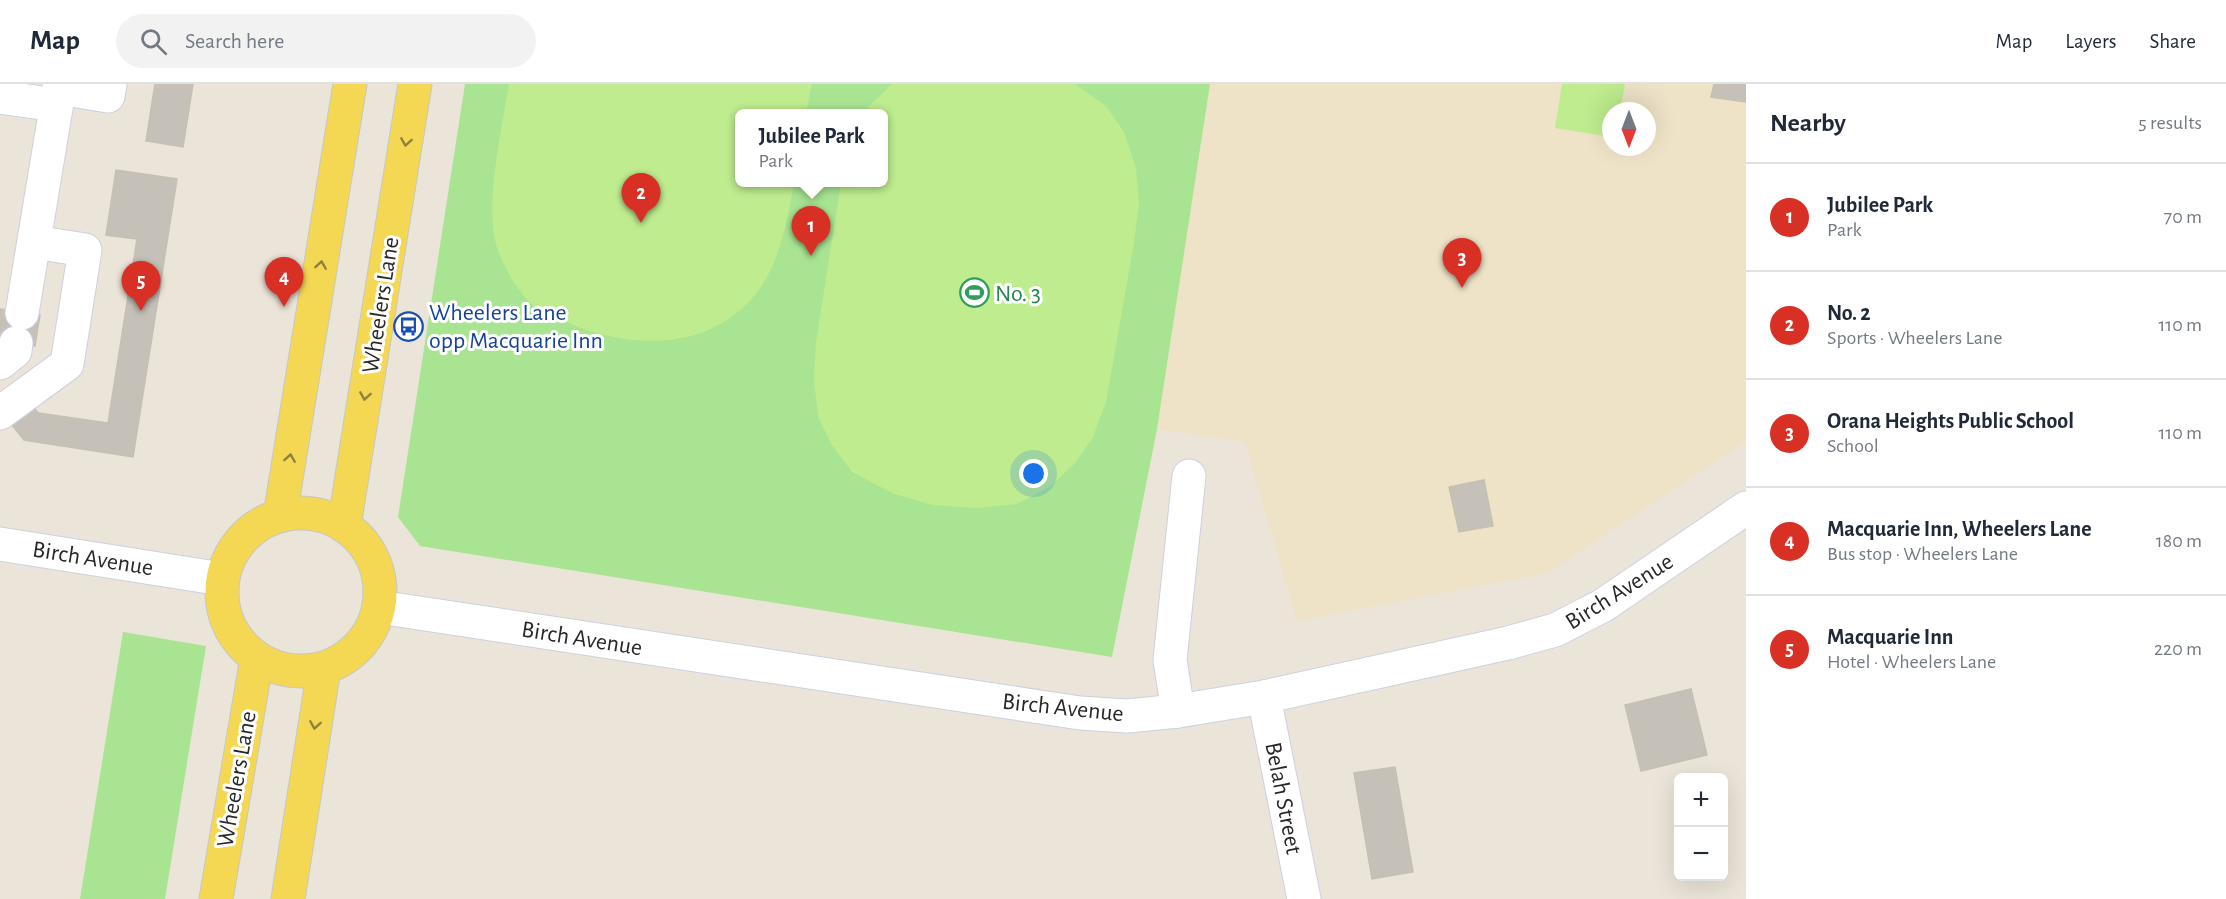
<!DOCTYPE html>
<html lang="en">
<head>
<meta charset="utf-8">
<style>
	:root { --surface:#fff; --page:#f2f2f3; --text:#1f2937; --muted:#747a83; --line:#e0e1e3; --accent:#d93025 }
	body { margin:0; font-family:"Alegreya Sans",sans-serif; background:var(--page); color:var(--text) }
	.controls { position:absolute; right:18px; bottom:18px; display:grid; overflow:hidden; border-radius:9px; box-shadow:0 6px 24px #0002 }
	.controls button { width:54px; height:54px; display:grid; place-items:center; padding:0; border:0; border-bottom:2px solid var(--line); background:var(--surface); color:var(--text); font:30px sans-serif }
	.compass { position:absolute; left:1602px; top:18px; width:54px; height:54px; border-radius:50%; background:var(--surface); box-shadow:0 6px 24px #0002; rotate:180deg }
	.you { position:absolute; left:1034px; top:390px; width:21px; height:21px; margin:-15px; border:4px solid #fff; border-radius:50%; background:#1a73e8; box-shadow:0 0 0 9px #1a73e833 }
	.badge { display:grid; place-items:center; width:39px; height:39px; border-radius:50%; background:var(--accent); color:#fff; font-size:20px; font-weight:700 }
	.pin { position:absolute; translate:-50% -50px; filter:drop-shadow(0 2px 3px #0008) }
	.pin::after { content:''; position:absolute; top:32px; width:21px; height:18px; background:inherit; clip-path:polygon(0 0,100% 0,50% 100%) }
	.popup { position:absolute; left:735px; top:25px; width:153px; height:78px; box-sizing:border-box; display:grid; place-content:center; border-radius:9px; background:var(--surface); filter:drop-shadow(0 2px 4px #0005); font-size:20px; white-space:nowrap; color:var(--muted) }
	.popup b { font-size:22px; color:var(--text) }
	.popup::after { content:''; position:absolute; left:50%; top:100%; margin-left:-12px; border:12px solid transparent; border-top-color:var(--surface) }
	.list { margin:0; padding:0; list-style:none }
	h2 { display:flex; justify-content:space-between; align-items:center; height:78px; margin:0; padding:0 24px; font-size:26px }
	h2 small { font-size:20px; font-weight:400; color:var(--muted) }
	.list li { display:grid; grid-template-columns:39px 1fr auto; gap:18px; align-items:center; box-sizing:border-box; height:108px; padding:0 24px; border-top:2px solid var(--line) }
	.list b { display:block; font-size:22px; white-space:nowrap }
	.list p { margin:0; font-size:20px; white-space:nowrap; color:var(--muted) }
	.list em { font-size:20px; font-style:normal; color:var(--muted) }
	.icon { flex:none; width:33px; height:33px; fill:none; stroke:currentColor; stroke-width:2; stroke-linecap:round; stroke-linejoin:round }
	.map { position:relative; flex:none; width:1746px; height:815px; overflow:hidden }
	header { display:flex; align-items:center; gap:36px; box-sizing:border-box; height:84px; padding:0 30px; background:var(--surface); border-bottom:2px solid var(--line) }
	header strong { font-size:28px }
	nav { display:flex; gap:33px; margin-inline-start:auto; font-size:21px }
	.search { width:420px; height:54px; background:var(--page); display:flex; align-items:center; gap:15px; box-sizing:border-box; padding:0 21px; border-radius:33px; color:var(--muted); font-size:22px }
	main { display:flex }
	aside { flex:1; background:var(--surface) }
	.map>svg:first-child { display:block }
</style>
</head>
<body>
<header>
<strong>Map</strong>
<div class="search"><svg class="icon" aria-label="search" viewBox="0 0 24 24"><circle cx="10" cy="10" r="6"/><path d="M15 15l6 6"/></svg>Search here</div>
<nav><a>Map</a><a>Layers</a><a>Share</a></nav>
</header>
<main>
<div class="map">
<svg width="1746" height="815" viewBox="0 0 1746 815">
	<rect width="100%" height="100%" fill="#ebe4d8"/>
	<path fill="#eee3c7" fill-rule="evenodd" d="M1210 0H1746V357L1547 489 1297 537 1245 358 1157 345ZM1611 27H1647V63H1611Z"/>
	<g fill="#a9e492" fill-rule="evenodd">
		<path d="M465 0H1210L1157 345 1112 573 420 462 398 433ZM739 30H883V98H739Z"/>
		<polygon points="123,548 206,562 165,815 80,815"/>
	</g>
	<g fill="#beec8e">
		<path d="M509 0H812L806 29 739 30V98L794 99C785 149 776 203 730 234 679 270 604 259 552 231 546 228 538 225 532 220 519 210 504 183 498 167 483 124 502 45 509 0Z"/>
		<polygon points="892,0 1075,0 1106,22 1124,48 1136,84 1139,120 1134,159 1106,318 1093,353 1075,379 1051,402 1017,420 977,424 932,421 892,409 852,388 832,361 818,333 814,296 816,258 841,99 883,98 883,30 865,29 869,22"/>
		<polygon points="1562,0 1625,0 1620,27 1611,27 1611,53 1555,44"/>
	</g>
	<g fill="#c6c1b8" stroke="#c6c0b2" stroke-width="1.5">
		<polygon points="155,0 193,0 183,63 146,57"/>
		<polygon points="1714,0 1746,0 1746,18 1711,13"/>
		<polygon points="116,86 177,95 133,373 24,356 0,326 16,299 38,329 108,339 137,155 106,151"/>
		<polygon points="0,225 40,231 35,262 0,256"/>
		<polygon points="1484,396 1493,442 1459,448 1449,403"/>
		<polygon points="1691,605 1707,671 1641,687 1625,621"/>
		<polygon points="1395,683 1413,788 1372,795 1354,689"/>
	</g>
	<g fill="none" stroke-linecap="round" stroke-linejoin="round">
		<defs>
			<g id="minor">
				<polyline points="59,4 108,12 110,0"/>
				<polyline points="0,13 56,21"/>
				<polyline points="22,229 60,0"/>
				<polyline points="0,279 15,267 16,259"/>
				<polyline points="0,329 67,280 85,166 34,158"/>
				<polyline points="0,460 222,495"/>
				<polyline points="379,523 1080,629 1127,632 1178,627 1264,613 1508,559 1555,546 1602,522 1746,424"/>
				<polyline points="1264,613 1304,815"/>
				<polyline points="1178,627 1170,576 1189,392"/>
			</g>
			<g id="major">
				<circle cx="301" cy="508" r="79"/>
				<polyline points="280,432 350,0"/>
				<polyline points="344,442 415,0"/>
				<polyline points="216,815 257,574"/>
				<polyline points="288,815 324,584"/>
			</g>
		</defs>
		<use href="#minor" stroke="#ced0e2" stroke-width="35"/>
		<use href="#major" stroke="#c7c7c7" stroke-width="35"/>
		<use href="#minor" stroke="#fff" stroke-width="33"/>
		<use href="#major" stroke="#f4d854" stroke-width="33"/>
	</g>
	<defs><path id="oneway-chevron" d="M-2-3.5L2.5 0L-2 3.5" fill="none" stroke-width="1.6" stroke-linecap="round" stroke-linejoin="round" transform="scale(1.5)"/></defs>
	<g stroke="#8e803e">
		<use href="#oneway-chevron" transform="translate(406 58) rotate(99)"/>
		<use href="#oneway-chevron" transform="translate(321 181) rotate(-81)"/>
		<use href="#oneway-chevron" transform="translate(365 312) rotate(99)"/>
		<use href="#oneway-chevron" transform="translate(290 374) rotate(-81)"/>
		<use href="#oneway-chevron" transform="translate(315 641) rotate(99)"/>
	</g>
	<defs>
		<symbol id="stadium-ring" viewBox="-11 -11 22 22"><circle r="9.5" fill="#fff" stroke="#2e9e5b" stroke-width="1.5"/><path d="M0-5a6.5 5 0 1 0 0 10a6.5 5 0 1 0 0-10ZM-3.5-1.8h7v3.6h-7Z" fill="#2e9e5b"/></symbol>
		<symbol id="bus-ring" viewBox="-11 -11 22 22"><circle r="9.5" fill="#fff" stroke="#1a4fb4" stroke-width="1.5"/><path d="M-5-6H5V4H4V6H2V4H-2V6H-4V4H-5ZM-3.5-4V0h7V-4ZM-3.5 1.2v1.5H-2V1.2ZM2 1.2v1.5H3.5V1.2Z" fill="#1a4fb4"/></symbol>
	</defs>
	<g fill-rule="evenodd">
		<use href="#stadium-ring" x="958" y="192" width="33" height="33"/>
		<use href="#bus-ring" x="392" y="226" width="33" height="33"/>
	</g>
	<g text-anchor="middle" stroke-width="6" stroke-linejoin="round" paint-order="stroke">
		<g font-size="24" fill="#27864d" stroke="#fff" text-anchor="start">
			<text x="995" y="217">No. 3</text>
		</g>
		<g font-size="24" fill="#282828" stroke="#fff">
			<text transform="translate(380 221) rotate(-81)" y="8">Wheelers Lane</text>
			<text transform="translate(93 474) rotate(9)" y="8">Birch Avenue</text>
			<text transform="translate(1619 507) rotate(-32)" y="8">Birch Avenue</text>
			<text transform="translate(582 554) rotate(9)" y="8">Birch Avenue</text>
			<text transform="translate(1063 623) rotate(6)" y="8">Birch Avenue</text>
			<text transform="translate(236 695) rotate(-80)" y="8">Wheelers Lane</text>
			<text transform="translate(1284 714) rotate(79)" y="8">Belah Street</text>
		</g>
		<g font-size="24" fill="#164399" stroke="#fff" text-anchor="start">
			<text x="429" y="236">Wheelers Lane<tspan x="429" dy="28">opp Macquarie Inn</tspan></text>
		</g>
	</g>
</svg>
<div class="controls">
<button>+</button>
<button>−</button>
</div>
<svg class="compass" viewBox="-18 -18 36 36"><path d="M0-13l5 13h-10z" fill="#e53935"/><path d="M0 13l5-13h-10z" fill="#747a83"/></svg>
<div class="you"></div>
<div class="pin badge" style="left:811px;top:172px">1</div>
<div class="popup"><b>Jubilee Park</b>Park</div>
<div class="pin badge" style="left:641px;top:139px">2</div>
<div class="pin badge" style="left:1462px;top:204px">3</div>
<div class="pin badge" style="left:284px;top:223px">4</div>
<div class="pin badge" style="left:141px;top:227px">5</div>
</div>
<aside>
<h2>Nearby<small>5 results</small></h2>
<ul class="list">
<li><span class="badge">1</span><div><b>Jubilee Park</b><p>Park</p></div><em>70 m</em></li>
<li><span class="badge">2</span><div><b>No. 2</b><p>Sports · Wheelers Lane</p></div><em>110 m</em></li>
<li><span class="badge">3</span><div><b>Orana Heights Public School</b><p>School</p></div><em>110 m</em></li>
<li><span class="badge">4</span><div><b>Macquarie Inn, Wheelers Lane</b><p>Bus stop · Wheelers Lane</p></div><em>180 m</em></li>
<li><span class="badge">5</span><div><b>Macquarie Inn</b><p>Hotel · Wheelers Lane</p></div><em>220 m</em></li>
</ul>
</aside>
</main>
</body>
</html>
